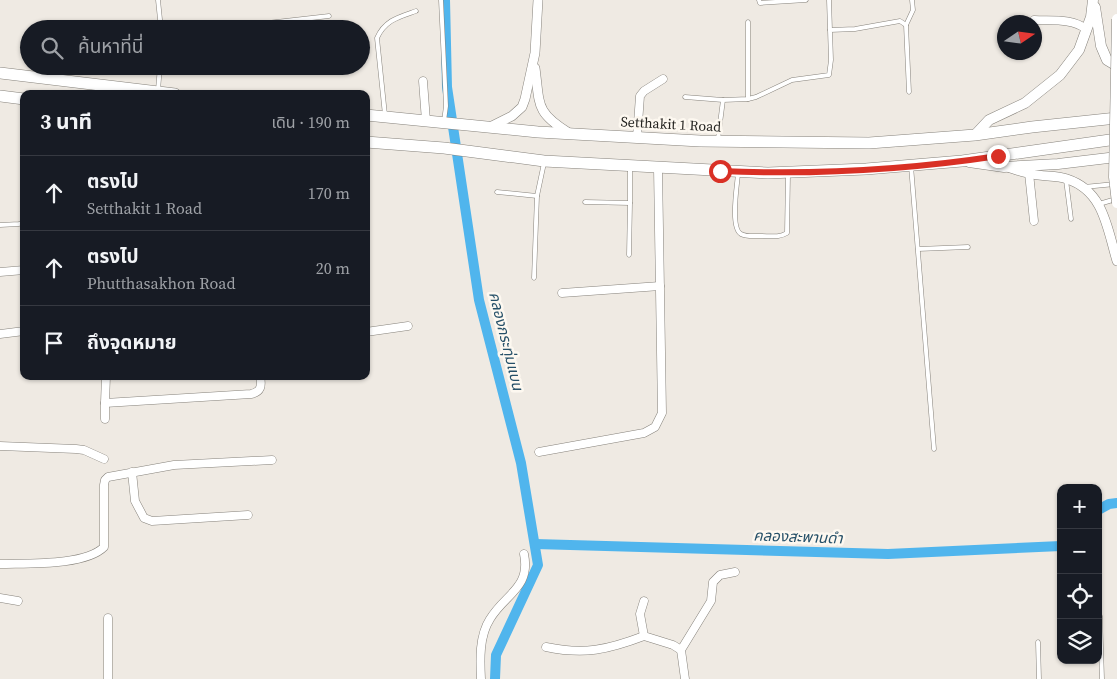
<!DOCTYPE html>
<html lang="th">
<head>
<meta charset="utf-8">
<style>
	:root { --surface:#171b24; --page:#20242c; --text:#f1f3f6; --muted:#9ea1a6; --line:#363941 }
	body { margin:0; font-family:"Source Serif 4","Noto Sans Thai",serif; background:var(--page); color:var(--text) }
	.controls { position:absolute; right:15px; bottom:15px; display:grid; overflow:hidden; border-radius:10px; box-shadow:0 1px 4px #0004 }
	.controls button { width:45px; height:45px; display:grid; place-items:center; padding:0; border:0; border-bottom:1px solid var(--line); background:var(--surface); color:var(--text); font:25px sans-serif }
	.compass { position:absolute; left:997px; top:15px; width:45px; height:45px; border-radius:50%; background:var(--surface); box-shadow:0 1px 4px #0004; rotate:77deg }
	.stop { position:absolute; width:15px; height:15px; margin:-11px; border:4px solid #d93025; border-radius:50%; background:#fff }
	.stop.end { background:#d93025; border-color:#fff; box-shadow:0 1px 5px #0008 }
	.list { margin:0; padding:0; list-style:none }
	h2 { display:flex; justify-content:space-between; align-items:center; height:65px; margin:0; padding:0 20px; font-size:21px }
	h2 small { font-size:16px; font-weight:400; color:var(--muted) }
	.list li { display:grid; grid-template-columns:32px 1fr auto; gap:15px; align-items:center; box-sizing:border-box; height:75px; padding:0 20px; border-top:1px solid var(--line) }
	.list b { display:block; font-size:19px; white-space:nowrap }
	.list p { margin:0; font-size:16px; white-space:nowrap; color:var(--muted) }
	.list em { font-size:16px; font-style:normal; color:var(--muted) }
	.icon { flex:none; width:28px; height:28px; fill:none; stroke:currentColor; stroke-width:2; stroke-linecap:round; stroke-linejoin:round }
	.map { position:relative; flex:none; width:1117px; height:679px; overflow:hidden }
	.search { position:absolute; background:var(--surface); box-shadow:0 1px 4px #0004; left:20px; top:20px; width:350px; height:55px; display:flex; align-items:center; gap:12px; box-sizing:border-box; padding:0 18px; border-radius:28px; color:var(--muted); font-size:19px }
	.panel { position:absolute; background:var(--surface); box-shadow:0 1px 4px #0004; left:20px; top:90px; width:350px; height:290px; border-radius:10px }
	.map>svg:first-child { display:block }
</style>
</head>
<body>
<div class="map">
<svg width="1117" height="679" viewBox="0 0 1117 679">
	<rect width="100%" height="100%" fill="#efeae3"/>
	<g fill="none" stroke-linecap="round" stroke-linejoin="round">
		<g stroke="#50b5ed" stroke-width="10">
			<polyline points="445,0 447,87 479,300 521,463 538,565 496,655 495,679"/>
			<polyline points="1098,510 1109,504 1117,503"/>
			<polyline points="535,544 888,554 1061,546"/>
		</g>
		<defs>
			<g id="service">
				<polyline points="158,0 161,29"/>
				<polyline points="441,0 446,106 444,121"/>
				<polyline points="759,0 760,3 806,0"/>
				<polyline points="829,0 830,30"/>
				<polyline points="906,25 913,10 912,0"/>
				<polyline points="216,29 329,16"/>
				<polyline points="158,90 160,66"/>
				<polyline points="685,97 723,100"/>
				<polyline points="748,99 748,22"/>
				<path d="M385 115 377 38C385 20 399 17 416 11"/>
				<polyline points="718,139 723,100 748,99 756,97 792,80 829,75 831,60 830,30 855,29 900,21 906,25 909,92"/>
				<polyline points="911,166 934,449"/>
				<path d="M738 174C737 186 730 228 741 234 746 237 755 236 760 236 770 236 779 238 787 233L788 175"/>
				<polyline points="1066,180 1071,219"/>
				<polyline points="1084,187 1115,184"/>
				<polyline points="497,192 537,196"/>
				<polyline points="585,202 630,203 630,167"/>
				<polyline points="1099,204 1116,199"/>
				<polyline points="0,225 19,224 24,222"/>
				<polyline points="918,249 968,247"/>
				<polyline points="629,255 630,203"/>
				<polyline points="534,278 537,196 544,163"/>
				<polyline points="1100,616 1102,679"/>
				<polyline points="1038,642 1039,679"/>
			</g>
			<g id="minor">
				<path d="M1034 20C1052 21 1072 18 1086 29"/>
				<polyline points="423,81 426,121"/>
				<polyline points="637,137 640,96 644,91 663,79"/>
				<polyline points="1029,173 1034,221"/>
				<polyline points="0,272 24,270"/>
				<polyline points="562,293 660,286"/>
				<polyline points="366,332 408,326"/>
				<polyline points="0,334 24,331"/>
				<path d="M106 376 105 403 251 394C261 392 262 386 260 376"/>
				<polyline points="105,419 105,403"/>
				<polyline points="0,446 76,449 84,450 104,459"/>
				<polyline points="539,452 644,433 655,427 662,413 658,168"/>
				<polyline points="132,472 135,501 144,518 152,521 248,515"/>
				<path d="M0 564C27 563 85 566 104 547V485L105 480 108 477 174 465 272 460"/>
				<polyline points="0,598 18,601"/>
				<polyline points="644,601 640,614 644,636 673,645 681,650"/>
				<path d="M546 647C584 655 607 650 644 636"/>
				<polyline points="108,679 108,618"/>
				<path d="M481 679C480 660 479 636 490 619 505 594 531 588 524 554"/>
				<polyline points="685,679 681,650 711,601 713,582 720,575 735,572"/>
			</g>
			<g id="tertiary">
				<path d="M535 68C540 105 535 112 569 133"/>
				<polyline points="490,127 512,116 522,107 525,99 535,53 538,0"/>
				<path d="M1010 168C1017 170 1025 173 1032 174 1044 177 1056 175 1067 179 1104 191 1107 228 1117 261"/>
			</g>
			<g id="secondary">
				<polyline points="1095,7 1101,46 1107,60 1117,66"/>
				<polyline points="975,135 989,120 1025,103 1060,75 1079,50 1091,17 1093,0"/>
				<polyline points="969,162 1004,167 1058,164 1117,157"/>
			</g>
			<g id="primary">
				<polyline points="0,73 175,94"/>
				<polyline points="0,96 24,99"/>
				<polyline points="366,115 538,132 700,141 869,143 975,135 1032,127 1117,118"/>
				<polyline points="366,142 444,148 544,161 768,173 866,169 962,161 1117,139"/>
			</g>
		</defs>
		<use href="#service" stroke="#86827b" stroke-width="5"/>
		<use href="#minor" stroke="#86827b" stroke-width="9"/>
		<use href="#tertiary" stroke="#86827b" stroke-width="10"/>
		<use href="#secondary" stroke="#86827b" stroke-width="11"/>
		<use href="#primary" stroke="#86827b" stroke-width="12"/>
		<use href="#service" stroke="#fff" stroke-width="4"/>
		<use href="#minor" stroke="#fff" stroke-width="8"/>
		<use href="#tertiary" stroke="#fff" stroke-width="9"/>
		<use href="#secondary" stroke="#fff" stroke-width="10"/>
		<use href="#primary" stroke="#fff" stroke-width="11"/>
		<defs>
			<polyline id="secondary-bridge" points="1117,19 1114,177 1117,203"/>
		</defs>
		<use href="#secondary-bridge" stroke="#86827b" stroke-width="11" stroke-linecap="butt"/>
		<use href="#secondary-bridge" stroke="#fff" stroke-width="10"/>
	</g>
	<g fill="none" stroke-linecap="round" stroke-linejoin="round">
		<path stroke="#d93025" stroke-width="6" d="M720 171C812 175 906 170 998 156"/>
	</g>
	<g text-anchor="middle" stroke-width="5" stroke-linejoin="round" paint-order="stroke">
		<g font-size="14" fill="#252421" stroke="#fdf8f0">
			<text transform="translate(671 124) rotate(3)" y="5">Setthakit 1 Road</text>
		</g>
		<g font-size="15" font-style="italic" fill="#265068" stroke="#fdf8f0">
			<text transform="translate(506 341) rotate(76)" y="5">คลองกระทุ่มแบน</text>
			<text transform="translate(798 537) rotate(2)" y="5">คลองสะพานดำ</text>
		</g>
	</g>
</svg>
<div class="controls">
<button>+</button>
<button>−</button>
<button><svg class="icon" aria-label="locate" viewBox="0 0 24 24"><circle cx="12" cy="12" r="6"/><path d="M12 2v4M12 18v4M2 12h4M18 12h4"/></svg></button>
<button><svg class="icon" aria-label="layers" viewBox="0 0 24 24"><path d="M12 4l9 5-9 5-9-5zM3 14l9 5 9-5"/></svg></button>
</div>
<svg class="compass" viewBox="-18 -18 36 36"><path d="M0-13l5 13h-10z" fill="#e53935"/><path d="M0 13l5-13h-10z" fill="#9ea1a6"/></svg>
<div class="stop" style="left:720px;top:171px"></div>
<div class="stop end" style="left:998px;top:156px"></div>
<div class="search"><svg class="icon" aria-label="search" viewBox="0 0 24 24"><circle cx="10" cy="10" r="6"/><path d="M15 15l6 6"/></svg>ค้นหาที่นี่</div>
<section class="panel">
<h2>3 นาที<small>เดิน · 190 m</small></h2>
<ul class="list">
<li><svg class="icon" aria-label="ahead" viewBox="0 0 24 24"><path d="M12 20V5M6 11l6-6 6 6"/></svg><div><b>ตรงไป</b><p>Setthakit 1 Road</p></div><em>170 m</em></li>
<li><svg class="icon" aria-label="ahead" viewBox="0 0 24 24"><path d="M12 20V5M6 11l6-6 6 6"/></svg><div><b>ตรงไป</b><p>Phutthasakhon Road</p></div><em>20 m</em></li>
<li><svg class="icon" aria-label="arrive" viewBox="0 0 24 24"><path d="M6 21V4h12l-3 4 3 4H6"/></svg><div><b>ถึงจุดหมาย</b></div></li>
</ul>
</section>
</div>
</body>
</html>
